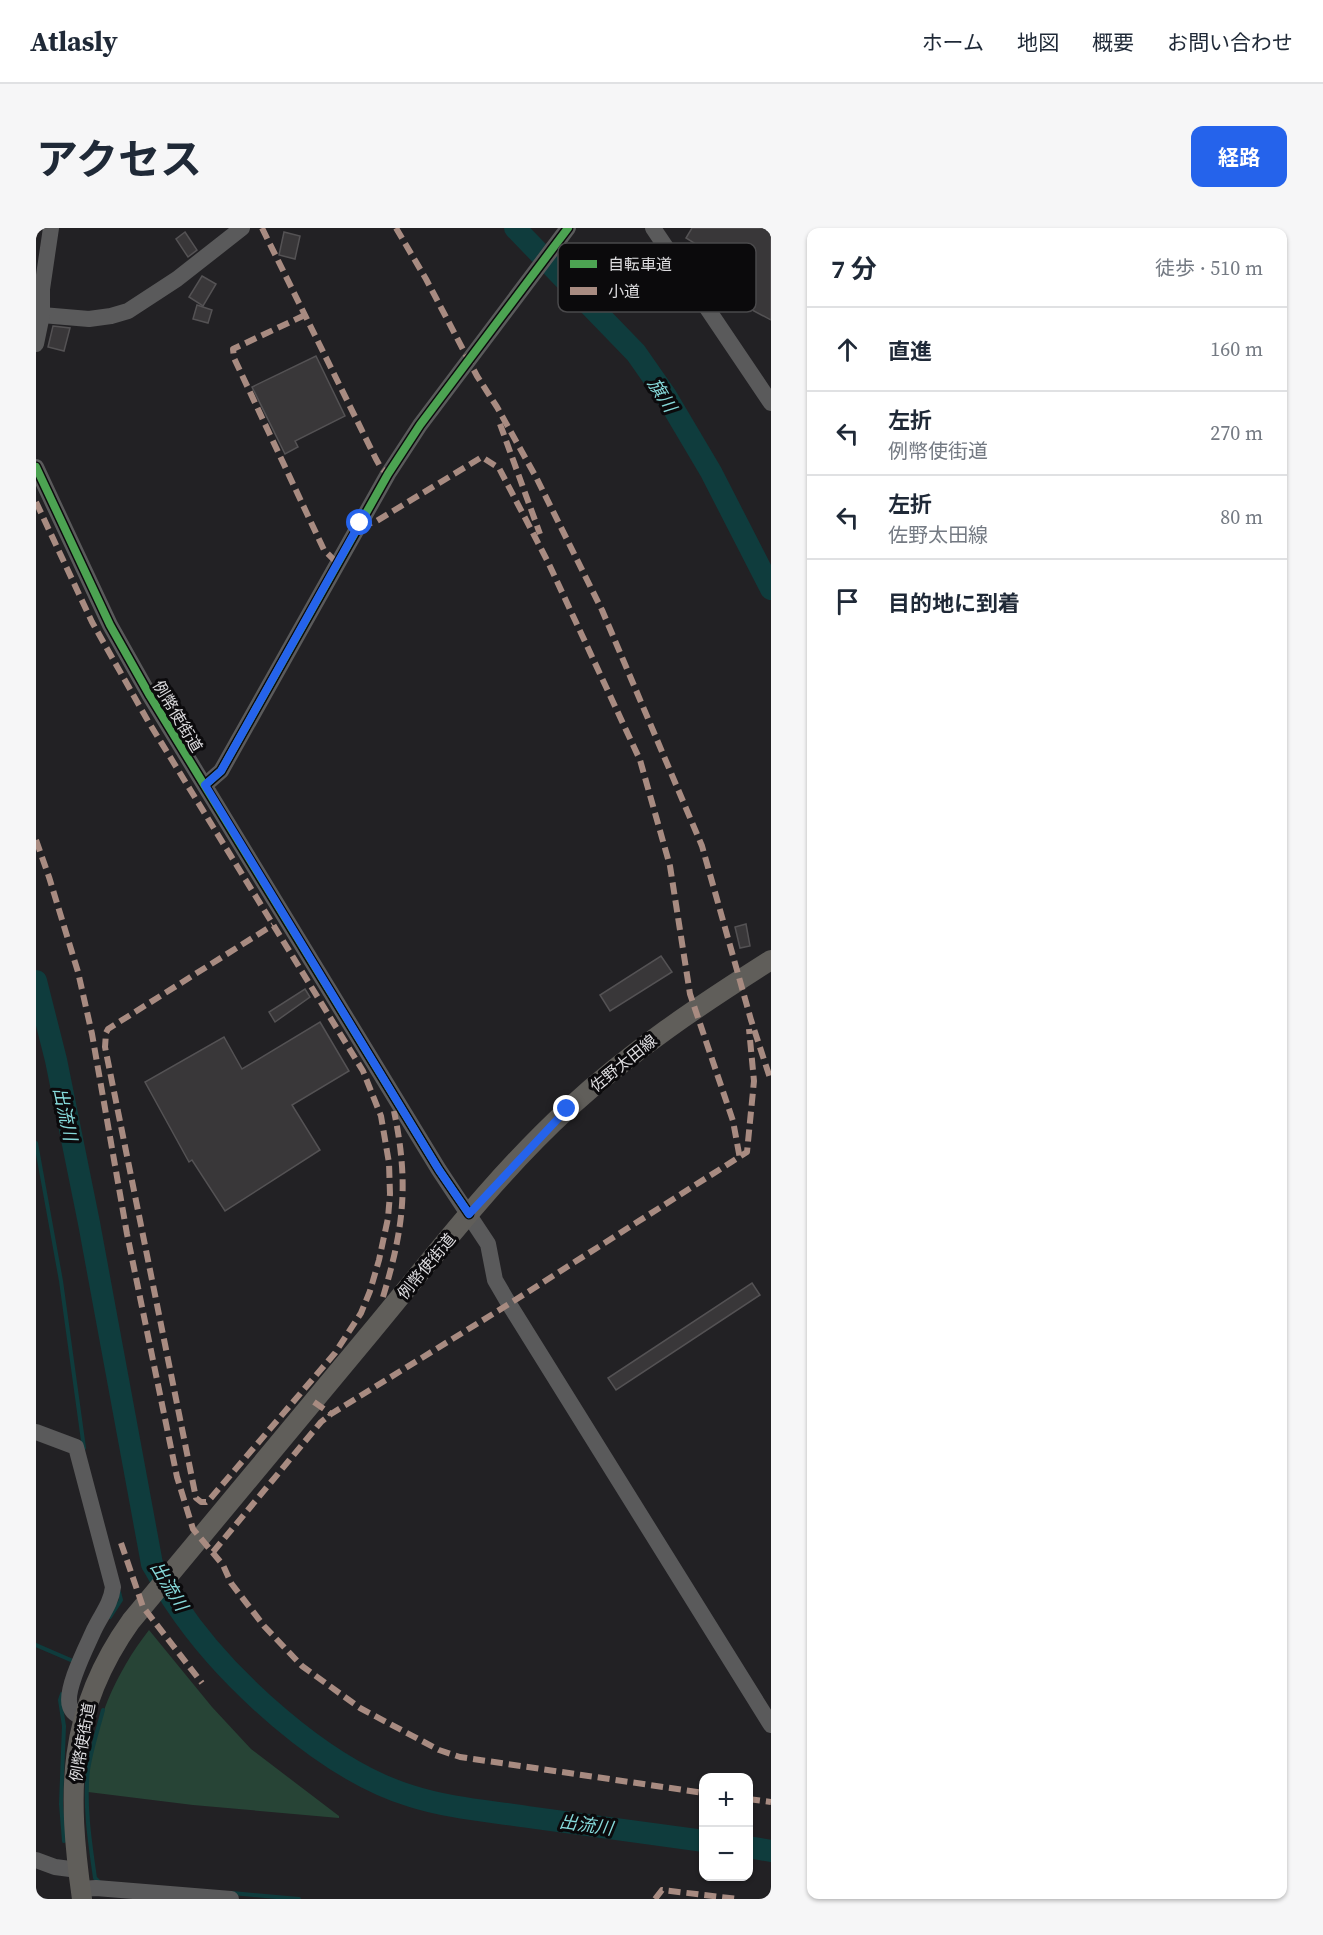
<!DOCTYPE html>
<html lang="ja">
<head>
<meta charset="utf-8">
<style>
	:root { --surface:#fff; --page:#f6f6f7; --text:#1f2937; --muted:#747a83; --line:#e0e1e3; --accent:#2563eb }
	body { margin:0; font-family:"Source Serif 4","Noto Sans JP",serif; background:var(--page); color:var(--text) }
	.controls { position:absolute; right:18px; bottom:18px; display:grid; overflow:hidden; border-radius:12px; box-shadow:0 2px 4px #0004 }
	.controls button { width:54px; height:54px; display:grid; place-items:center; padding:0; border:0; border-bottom:2px solid var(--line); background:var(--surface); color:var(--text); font:30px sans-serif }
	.stop { position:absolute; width:18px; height:18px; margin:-14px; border:4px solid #2563eb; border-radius:50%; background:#fff }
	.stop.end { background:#2563eb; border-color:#fff; box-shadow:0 2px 6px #0008 }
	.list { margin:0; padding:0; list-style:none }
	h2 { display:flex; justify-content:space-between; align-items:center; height:78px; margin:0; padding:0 24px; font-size:26px }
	h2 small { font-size:20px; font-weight:400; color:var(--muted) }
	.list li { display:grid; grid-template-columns:39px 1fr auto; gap:18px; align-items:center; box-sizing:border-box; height:84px; padding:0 24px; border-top:2px solid var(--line) }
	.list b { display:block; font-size:22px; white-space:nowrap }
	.list p { margin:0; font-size:20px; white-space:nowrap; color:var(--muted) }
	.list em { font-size:20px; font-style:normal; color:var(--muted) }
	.icon { flex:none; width:33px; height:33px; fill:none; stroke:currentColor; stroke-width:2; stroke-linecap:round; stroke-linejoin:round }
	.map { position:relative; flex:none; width:735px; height:1671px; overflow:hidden; border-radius:12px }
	header { display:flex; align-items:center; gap:36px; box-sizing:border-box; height:84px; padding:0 30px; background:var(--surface); border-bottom:2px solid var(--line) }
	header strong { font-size:28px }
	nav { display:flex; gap:33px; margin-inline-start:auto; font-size:21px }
	.intro { display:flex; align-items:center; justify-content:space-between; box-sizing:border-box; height:144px; padding:0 36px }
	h1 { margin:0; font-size:42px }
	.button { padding:15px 27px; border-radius:12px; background:var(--accent); color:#fff; font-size:21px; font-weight:700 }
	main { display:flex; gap:36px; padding:0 36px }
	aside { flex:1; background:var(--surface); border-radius:12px; box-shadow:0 2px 4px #0004 }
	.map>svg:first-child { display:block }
</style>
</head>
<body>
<header>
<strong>Atlasly</strong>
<nav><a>ホーム</a><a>地図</a><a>概要</a><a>お問い合わせ</a></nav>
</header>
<div class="intro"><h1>アクセス</h1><a class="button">経路</a></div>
<main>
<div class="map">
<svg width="735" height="1671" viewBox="0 0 735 1671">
	<rect width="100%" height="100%" fill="#222124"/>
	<path fill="#274436" d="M113 1402 176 1479 215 1521 303 1588V1590L157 1577 52 1564C53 1506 77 1448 113 1402Z"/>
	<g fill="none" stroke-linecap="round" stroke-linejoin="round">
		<g stroke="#0f3c3d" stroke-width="4">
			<polyline points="0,915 25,1053 48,1220"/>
			<polyline points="74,1389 85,1372 83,1364"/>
			<polyline points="0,1417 37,1433"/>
			<polyline points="26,1466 24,1472 28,1498 25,1576 28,1613"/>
			<path d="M63 1654 59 1650C54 1615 48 1577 52 1542 55 1522 62 1501 67 1482"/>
			<polyline points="196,1665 263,1671"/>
		</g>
		<g stroke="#0f3c3d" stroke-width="22">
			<polyline points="479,0 600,125 630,168 675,244 735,361"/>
			<path d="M0 753 20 832 53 995 116 1336C124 1349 131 1363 139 1375 189 1450 289 1542 375 1568 412 1580 453 1583 492 1589 550 1597 609 1605 668 1613"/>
			<polyline points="712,1619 735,1623"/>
		</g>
	</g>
	<g fill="#393739" stroke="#545254" stroke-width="1.5">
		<polygon points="656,0 735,0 735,92 703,75 716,51 650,10"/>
		<polygon points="149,4 161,22 152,29 140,11"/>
		<polygon points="248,4 264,8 259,31 243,27"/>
		<polygon points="166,48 180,56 167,78 153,69"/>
		<polygon points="161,77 176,82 172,95 157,91"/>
		<polygon points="17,98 34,100 28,123 12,119"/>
		<polygon points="280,128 309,188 259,213 262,219 249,226 216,159"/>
		<polygon points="710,696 714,718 704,720 699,699"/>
		<polygon points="625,728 636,744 574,783 564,767"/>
		<polygon points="269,761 274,769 239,794 233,784"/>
		<polygon points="284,794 313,843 256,877 284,922 189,983 156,932 153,934 109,854 188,809 206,841"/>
		<polygon points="716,1055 724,1067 580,1162 572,1150"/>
	</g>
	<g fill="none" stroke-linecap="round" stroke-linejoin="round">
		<g stroke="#5a5a5b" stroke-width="16">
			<polyline points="617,0 735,175"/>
			<polyline points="0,83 6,87 53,91 75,88 92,83 141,51 206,0"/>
			<polyline points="0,116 6,87 6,61 15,0"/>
			<polyline points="0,239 74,397 114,468 403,942 452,1016 459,1052 473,1076 735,1497"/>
			<polyline points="169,557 185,543 352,246 384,197 532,0"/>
			<path d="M0 1204 40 1219 77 1359C75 1376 65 1387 58 1402 51 1418 28 1462 34 1478 36 1485 41 1487 47 1490"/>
			<polyline points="0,1632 19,1639 42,1642"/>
			<polyline points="45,1661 60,1660 195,1671"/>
		</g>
		<path stroke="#605e5a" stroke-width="20" d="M46 1671C31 1565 30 1484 95 1393 175 1296 256 1200 336 1103 399 1027 460 947 533 880 595 823 664 777 735 732"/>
		<g stroke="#a88b81" stroke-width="6" stroke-dasharray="12 6" stroke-linecap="butt">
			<polyline points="226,0 340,231 345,240 352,246"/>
			<polyline points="360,0 390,51 441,148 461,179 500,249 566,382 666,618 715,792 735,853"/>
			<polyline points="269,87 197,121 198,130 288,322 302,336"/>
			<polyline points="464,196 504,306"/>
			<polyline points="0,274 56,394 112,493 327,843 345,888 353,935 354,966 352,990 343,1032 334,1063 325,1085 299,1125 174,1271 170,1274 165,1274 160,1270 69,819 70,805 72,801 237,697"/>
			<polyline points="324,295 331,296 339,294 446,229 463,240 512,334 604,532 634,638 654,766 697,893 704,931"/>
			<polyline points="0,612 13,649 42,744 56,806 91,1006 141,1249 157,1301 187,1337 195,1355 228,1398 266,1438 324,1480 403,1522 424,1529 668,1565"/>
			<path d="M347 1069C368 999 373 955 358 883"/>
			<polyline points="278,1174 295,1186"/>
			<polyline points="85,1315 107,1379 166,1455"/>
			<polyline points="177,1324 285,1194 295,1186 473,1076 711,924 718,853 713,801"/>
			<polyline points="712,1571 735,1574"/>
			<polyline points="619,1671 626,1662 702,1671"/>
		</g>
		<defs>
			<g id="cycleway">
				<polyline points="0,239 74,397 114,468 403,942 433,986"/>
				<polyline points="169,557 185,543 352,246 384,197 532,0"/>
			</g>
		</defs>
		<use href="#cycleway" stroke="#0b0a0c" stroke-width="11"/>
		<use href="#cycleway" stroke="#4ca352" stroke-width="8"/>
	</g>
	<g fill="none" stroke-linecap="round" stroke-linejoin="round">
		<polyline stroke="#2563eb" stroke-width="8" points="324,295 185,543 169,557 403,942 433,986 531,881"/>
	</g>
	<g text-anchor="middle" stroke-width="6" stroke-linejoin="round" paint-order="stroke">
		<g font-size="16" fill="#dcdbde" stroke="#0b0a0c">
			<text transform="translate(142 488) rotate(59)" y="6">例幣使街道</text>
			<text transform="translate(587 835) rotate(-39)" y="6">佐野太田線</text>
			<text transform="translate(390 1038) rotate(-50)" y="6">例幣使街道</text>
			<text transform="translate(46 1514) rotate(-80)" y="6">例幣使街道</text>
		</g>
		<g font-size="18" font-style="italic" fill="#86d9da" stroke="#0b0a0c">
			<text transform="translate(626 167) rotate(58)" y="6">旗川</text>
			<text transform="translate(29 886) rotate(78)" y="6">出流川</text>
			<text transform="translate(133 1358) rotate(59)" y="6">出流川</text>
			<text transform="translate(550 1597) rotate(8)" y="6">出流川</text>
		</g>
	</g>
	<rect x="522" y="15" width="198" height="69" rx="9" fill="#0b0a0c" stroke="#4a494b" stroke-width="1.5"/>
	<rect x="534" y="32" width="27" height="8" fill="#4ca352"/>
	<rect x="534" y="59" width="27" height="8" fill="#a88b81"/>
	<g font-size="16" fill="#dcdbde">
		<text x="572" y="42">自転車道</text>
		<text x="572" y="69">小道</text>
	</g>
</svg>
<div class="controls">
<button>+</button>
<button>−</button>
</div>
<div class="stop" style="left:324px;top:295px"></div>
<div class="stop end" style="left:531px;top:881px"></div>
</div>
<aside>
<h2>7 分<small>徒歩 · 510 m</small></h2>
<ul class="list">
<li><svg class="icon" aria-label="ahead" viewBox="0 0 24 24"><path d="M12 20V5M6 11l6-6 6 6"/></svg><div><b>直進</b></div><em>160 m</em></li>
<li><svg class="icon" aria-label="left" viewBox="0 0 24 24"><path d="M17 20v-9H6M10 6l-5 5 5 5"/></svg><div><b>左折</b><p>例幣使街道</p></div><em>270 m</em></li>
<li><svg class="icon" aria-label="left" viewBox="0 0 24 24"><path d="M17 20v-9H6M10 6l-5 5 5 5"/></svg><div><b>左折</b><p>佐野太田線</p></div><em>80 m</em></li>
<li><svg class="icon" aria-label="arrive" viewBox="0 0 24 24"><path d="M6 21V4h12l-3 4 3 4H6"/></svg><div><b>目的地に到着</b></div></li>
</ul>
</aside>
</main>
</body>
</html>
